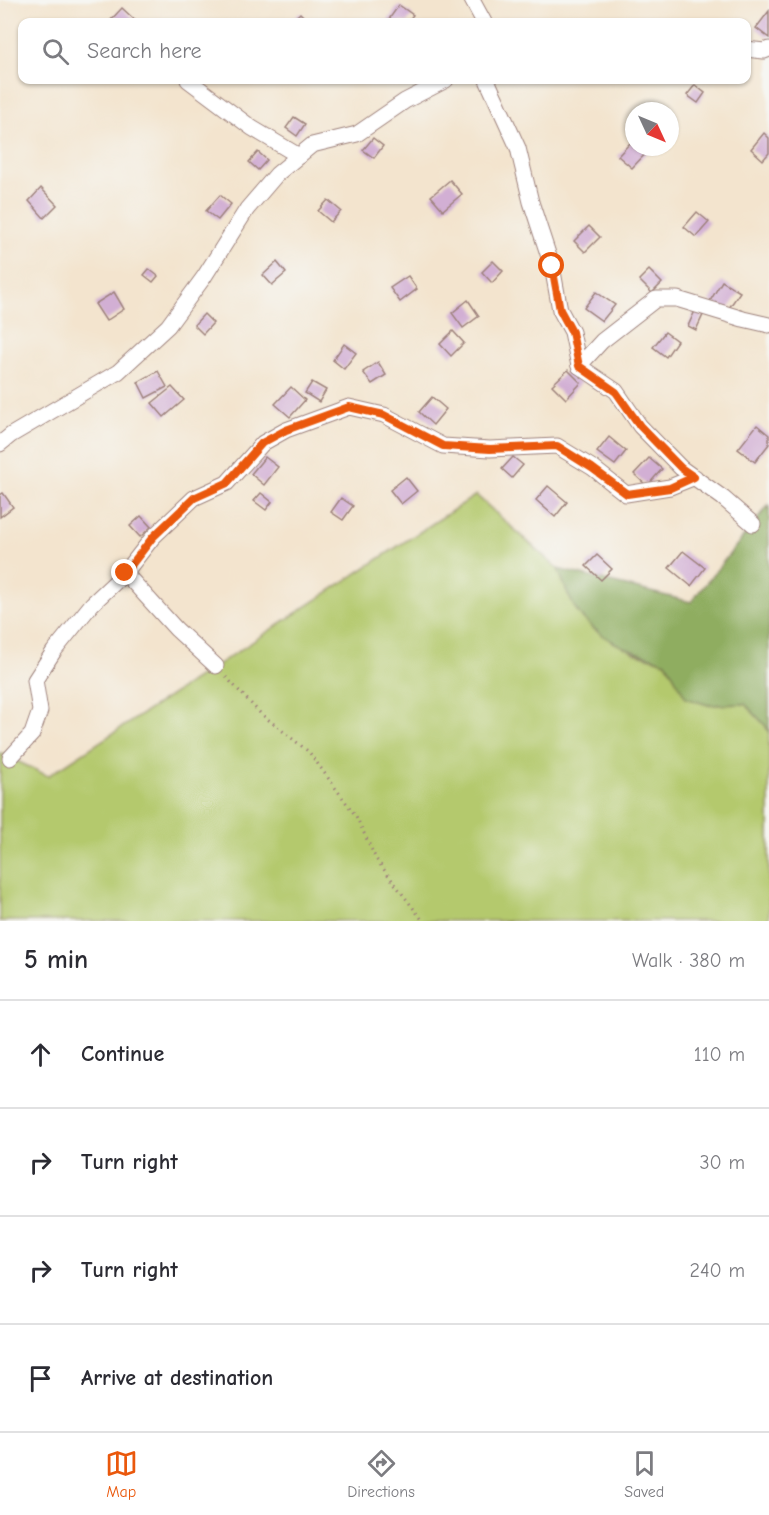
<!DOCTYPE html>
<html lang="en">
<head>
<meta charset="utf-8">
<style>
	:root { --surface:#fff; --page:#f7f7f7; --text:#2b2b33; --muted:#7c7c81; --line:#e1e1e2; --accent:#ea580c }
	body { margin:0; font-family:"Comic Neue",sans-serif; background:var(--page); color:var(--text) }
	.compass { position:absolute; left:625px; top:102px; width:54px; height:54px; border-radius:50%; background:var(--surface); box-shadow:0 2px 4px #0004; rotate:134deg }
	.stop { position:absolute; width:18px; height:18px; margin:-14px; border:4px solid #ea580c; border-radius:50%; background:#fff }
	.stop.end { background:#ea580c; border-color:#fff; box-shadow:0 2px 6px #0008 }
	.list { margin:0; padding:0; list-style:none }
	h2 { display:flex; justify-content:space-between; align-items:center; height:78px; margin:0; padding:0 24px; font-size:26px }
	h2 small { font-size:20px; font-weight:400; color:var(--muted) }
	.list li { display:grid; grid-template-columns:39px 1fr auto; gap:18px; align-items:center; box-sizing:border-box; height:108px; padding:0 24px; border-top:2px solid var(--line) }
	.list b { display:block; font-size:22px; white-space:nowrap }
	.list em { font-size:20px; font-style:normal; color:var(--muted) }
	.icon { flex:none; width:33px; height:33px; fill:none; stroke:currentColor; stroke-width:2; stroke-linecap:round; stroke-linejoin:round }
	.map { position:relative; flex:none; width:769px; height:921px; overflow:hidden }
	.search { position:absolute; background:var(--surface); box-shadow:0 2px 4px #0004; left:18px; right:18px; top:18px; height:66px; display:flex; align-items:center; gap:15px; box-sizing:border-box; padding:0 21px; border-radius:12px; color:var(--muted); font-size:22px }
	.sheet { height:510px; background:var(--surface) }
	nav { display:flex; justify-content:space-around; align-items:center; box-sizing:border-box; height:84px; border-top:2px solid var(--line); background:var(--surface); font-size:16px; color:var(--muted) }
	nav a { display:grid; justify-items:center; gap:3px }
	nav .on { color:var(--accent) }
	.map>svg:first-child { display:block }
</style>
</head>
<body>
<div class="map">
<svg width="769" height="921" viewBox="0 0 769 921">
	<rect width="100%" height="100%" fill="#f6f6f2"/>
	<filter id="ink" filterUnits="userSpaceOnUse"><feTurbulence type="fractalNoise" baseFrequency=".0167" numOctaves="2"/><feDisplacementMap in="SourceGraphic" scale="12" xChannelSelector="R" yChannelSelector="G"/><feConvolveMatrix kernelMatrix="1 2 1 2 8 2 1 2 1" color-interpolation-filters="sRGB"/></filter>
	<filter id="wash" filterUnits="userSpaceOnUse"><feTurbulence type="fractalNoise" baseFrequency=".008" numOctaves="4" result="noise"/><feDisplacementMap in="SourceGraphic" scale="24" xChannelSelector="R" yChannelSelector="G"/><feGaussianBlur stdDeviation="1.35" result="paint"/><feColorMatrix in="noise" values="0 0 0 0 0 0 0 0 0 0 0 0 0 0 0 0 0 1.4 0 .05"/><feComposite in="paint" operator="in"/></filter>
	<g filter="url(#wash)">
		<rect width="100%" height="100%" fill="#f3e4ce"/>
		<polygon fill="#b4c96d" stroke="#7f744c" stroke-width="1.5" points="476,495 558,569 575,607 634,653 666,662 687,698 708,705 745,704 765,725 769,733 769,921 0,921 0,753 48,776"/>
		<path fill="#8fad60" stroke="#6c6646" stroke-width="1.5" d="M769 505V733L765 725 745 704 708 705 686 698 666 662C630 651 598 641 575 608 568 597 563 581 558 569L691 602Z"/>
		<g id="blocks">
			<g fill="#d2afd4">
				<polygon points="399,5 413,15 407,22 387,22"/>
				<polygon points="122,8 137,22 109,22"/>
				<polygon points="769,11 769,38 756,28"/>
				<polygon points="300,13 309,22 291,22"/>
				<polygon points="695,85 705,93 698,103 687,95"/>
				<polygon points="294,117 305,124 297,136 286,128"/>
				<polygon points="764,133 769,138 769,153 763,160 751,149"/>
				<polygon points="373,138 383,146 374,158 363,150"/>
				<polygon points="634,139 634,147 643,147 648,151 632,168 618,156"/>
				<polygon points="258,152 267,160 258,170 249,162"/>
				<polygon points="450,180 462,194 443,210 431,196"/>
				<polygon points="41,188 57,205 44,218 29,201"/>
				<polygon points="220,195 231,204 218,220 206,211"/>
				<polygon points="328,200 341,211 331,222 318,211"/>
				<polygon points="697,212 709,222 696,237 684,227"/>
				<polygon points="589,226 600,237 585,252 574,241"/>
				<polygon points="493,261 503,271 492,283 482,272"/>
				<polygon points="277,262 286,273 272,285 263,275"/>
				<polygon points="149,269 158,276 153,282 144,275"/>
				<polygon points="649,270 662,283 652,293 639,280"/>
				<polygon points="408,276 417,289 400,302 390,288"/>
				<polygon points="722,281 740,292 727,311 710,301"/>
				<polygon points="114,292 124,309 106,321 95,304"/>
				<polygon points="596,292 615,305 602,321 584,308"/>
				<polygon points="468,300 479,316 463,328 452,313"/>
				<polygon points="695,311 703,315 696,330 688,326"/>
				<polygon points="204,314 213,323 203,334 194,325"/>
				<polygon points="453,331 464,343 451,356 440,344"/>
				<polygon points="665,332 677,341 666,357 653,347"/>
				<polygon points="344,344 356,353 344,369 333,360"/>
				<polygon points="378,362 386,375 372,384 363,372"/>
				<polygon points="568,370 581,383 566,399 552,385"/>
				<polygon points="158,371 167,387 146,398 138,382"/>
				<polygon points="312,382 326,390 319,402 305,393"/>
				<polygon points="172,387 184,400 164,417 152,403"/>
				<polygon points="291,387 305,400 290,417 275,404"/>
				<polygon points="432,397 446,409 433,425 419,412"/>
				<polygon points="757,425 769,435 769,444 755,462 738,449"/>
				<polygon points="609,437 626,451 615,465 597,452"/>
				<polygon points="265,457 278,467 264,485 251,474"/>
				<polygon points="513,457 523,465 512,478 502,469"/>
				<polygon points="649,458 662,469 647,486 634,474"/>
				<polygon points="406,477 417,491 401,504 390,490"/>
				<polygon points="548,486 567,502 555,517 536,500"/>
				<polygon points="3,493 13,507 0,517 0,495"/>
				<polygon points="261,493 272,502 266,510 254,501"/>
				<polygon points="341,498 353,506 343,520 331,512"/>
				<polygon points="141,516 151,527 140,537 130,526"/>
				<polygon points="683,551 705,568 691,586 669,568"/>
				<polygon points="597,555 612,569 601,580 586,566"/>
			</g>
		</g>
	</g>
	<g filter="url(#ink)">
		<use href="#blocks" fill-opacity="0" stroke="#9e827c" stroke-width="1.5"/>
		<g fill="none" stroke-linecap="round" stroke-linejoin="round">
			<defs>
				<g id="street">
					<polyline points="472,0 484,22"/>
					<polyline points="746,49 764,51 769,49"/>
					<polyline points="188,80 252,128 299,156"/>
					<polyline points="487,80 518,148 531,202 552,266 560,310 572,332 579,366 616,391 640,426 681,468 723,498 753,524"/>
					<polyline points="579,366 602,341 656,299 677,299 743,319 769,325"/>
					<polyline points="0,444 11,435 118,372 168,326 204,277 247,209 277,174 312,145 357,134 405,101 446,80"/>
					<polyline points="125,573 176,629 216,666"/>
					<polyline points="10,758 32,734 40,711 35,680 54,651 92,604 125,573 153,537 194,498 227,483 263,443 286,430 349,407 384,415 443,446 490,449 557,446 593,468 626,494 670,487 695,477"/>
				</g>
			</defs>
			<use href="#street" stroke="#9e827c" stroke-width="17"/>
			<polyline stroke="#9e827c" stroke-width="3" stroke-dasharray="1.5 4.5" stroke-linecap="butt" points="226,677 260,713 309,752 356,816 376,859 423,921"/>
			<use href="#street" stroke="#fff" stroke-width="15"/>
		</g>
	</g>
	<g fill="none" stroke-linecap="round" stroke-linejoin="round" filter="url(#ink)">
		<polyline stroke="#ea580c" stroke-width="8" points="125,573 153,537 194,498 227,483 262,443 286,430 349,407 384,415 443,446 490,449 557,446 592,468 627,494 670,488 694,477 681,468 640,426 616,392 579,366 572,332 560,310 552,266"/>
	</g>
</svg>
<svg class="compass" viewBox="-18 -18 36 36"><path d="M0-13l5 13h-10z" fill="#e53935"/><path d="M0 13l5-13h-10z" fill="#7c7c81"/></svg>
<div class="stop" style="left:552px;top:266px"></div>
<div class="stop end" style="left:125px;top:573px"></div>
<div class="search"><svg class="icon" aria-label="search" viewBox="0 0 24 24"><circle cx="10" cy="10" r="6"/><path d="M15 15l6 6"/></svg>Search here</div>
</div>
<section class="sheet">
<h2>5 min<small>Walk · 380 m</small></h2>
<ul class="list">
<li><svg class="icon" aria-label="ahead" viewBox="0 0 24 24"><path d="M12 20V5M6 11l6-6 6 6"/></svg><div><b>Continue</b></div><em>110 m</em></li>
<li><svg class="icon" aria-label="right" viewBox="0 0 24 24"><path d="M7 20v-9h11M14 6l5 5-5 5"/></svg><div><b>Turn right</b></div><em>30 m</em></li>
<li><svg class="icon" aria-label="right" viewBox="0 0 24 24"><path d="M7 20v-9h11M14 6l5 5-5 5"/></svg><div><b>Turn right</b></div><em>240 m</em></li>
<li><svg class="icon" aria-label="arrive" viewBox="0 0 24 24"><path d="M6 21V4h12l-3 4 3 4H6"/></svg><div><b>Arrive at destination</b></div></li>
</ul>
</section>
<nav>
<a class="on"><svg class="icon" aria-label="map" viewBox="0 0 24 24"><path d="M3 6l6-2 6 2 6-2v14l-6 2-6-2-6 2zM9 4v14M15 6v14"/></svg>Map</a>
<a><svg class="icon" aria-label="directions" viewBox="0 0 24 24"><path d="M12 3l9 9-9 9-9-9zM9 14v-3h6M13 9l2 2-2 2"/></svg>Directions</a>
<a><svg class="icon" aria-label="saved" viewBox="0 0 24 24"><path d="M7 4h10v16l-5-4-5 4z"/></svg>Saved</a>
</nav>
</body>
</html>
